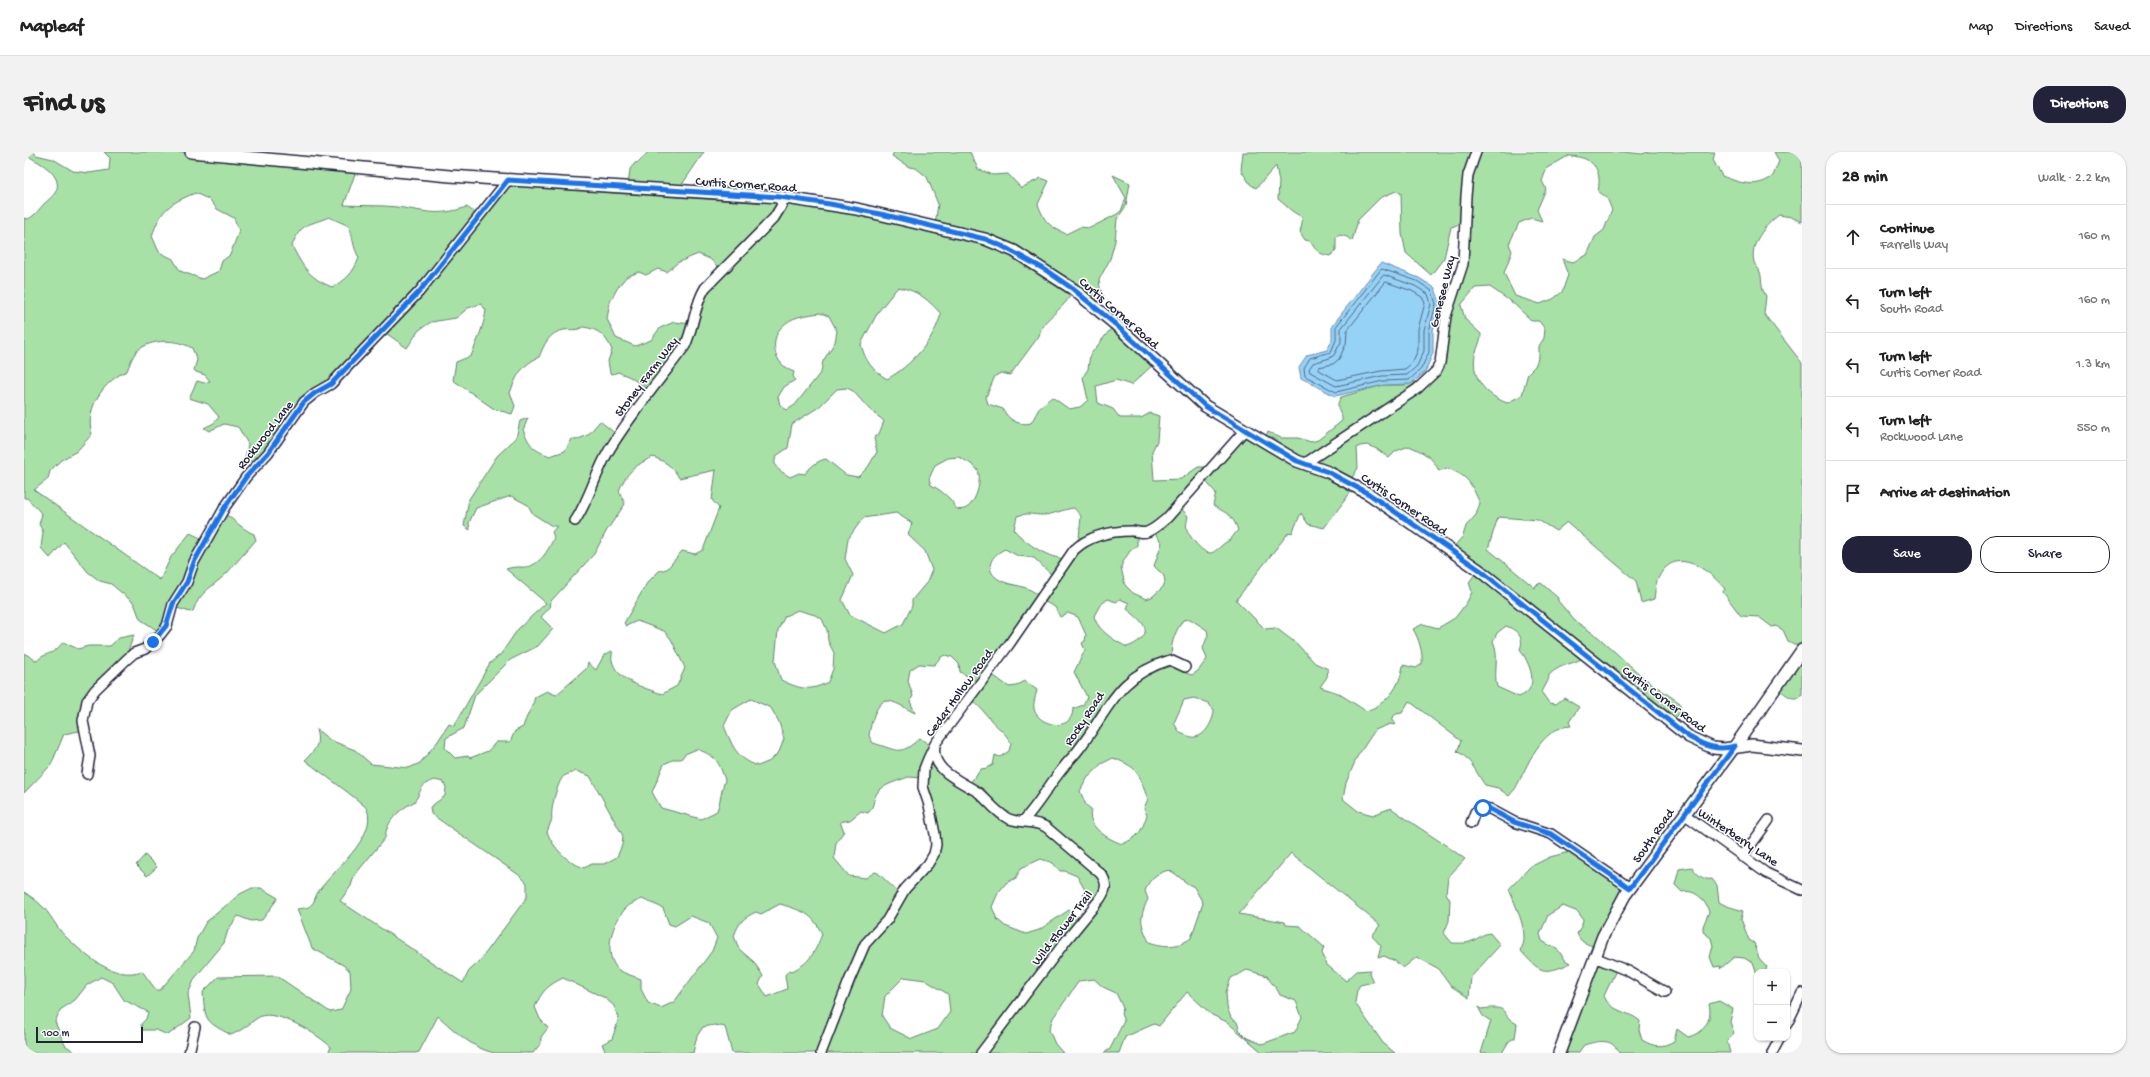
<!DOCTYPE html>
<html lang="en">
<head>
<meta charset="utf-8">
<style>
	:root { --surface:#fff; --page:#f2f2f2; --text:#222; --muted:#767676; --line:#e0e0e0; --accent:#22223b }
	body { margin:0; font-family:"Gochi Hand",sans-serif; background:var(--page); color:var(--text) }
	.controls { position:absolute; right:12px; bottom:12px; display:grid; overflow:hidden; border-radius:8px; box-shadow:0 1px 3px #0004 }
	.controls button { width:36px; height:36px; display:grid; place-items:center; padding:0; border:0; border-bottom:1px solid var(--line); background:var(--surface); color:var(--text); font:20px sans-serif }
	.scale { position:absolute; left:12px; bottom:10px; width:107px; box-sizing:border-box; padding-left:4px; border:2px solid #22223b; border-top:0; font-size:11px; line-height:14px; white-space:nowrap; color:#22223b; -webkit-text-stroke:3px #fff; paint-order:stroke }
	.stop { position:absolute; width:12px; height:12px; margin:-9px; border:3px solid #1a73e8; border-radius:50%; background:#fff }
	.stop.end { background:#1a73e8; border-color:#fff; box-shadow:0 1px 4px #0008 }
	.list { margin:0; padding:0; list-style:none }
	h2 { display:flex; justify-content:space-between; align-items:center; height:52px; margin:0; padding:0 16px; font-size:17px }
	h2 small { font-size:13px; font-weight:400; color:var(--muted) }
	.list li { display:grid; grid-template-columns:26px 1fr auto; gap:12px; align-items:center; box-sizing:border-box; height:64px; padding:0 16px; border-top:1px solid var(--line) }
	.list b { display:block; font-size:15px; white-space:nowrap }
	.list p { margin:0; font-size:13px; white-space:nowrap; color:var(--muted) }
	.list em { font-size:13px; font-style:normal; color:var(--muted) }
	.actions { display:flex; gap:8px; padding:12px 16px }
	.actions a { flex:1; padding:9px 0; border:1px solid var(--accent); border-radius:16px; text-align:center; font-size:14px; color:var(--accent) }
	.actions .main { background:var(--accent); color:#fff }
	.icon { flex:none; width:22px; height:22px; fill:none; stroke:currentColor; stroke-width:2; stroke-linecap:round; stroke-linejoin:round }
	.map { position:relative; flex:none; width:1778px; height:901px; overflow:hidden; border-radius:16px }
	header { display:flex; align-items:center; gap:24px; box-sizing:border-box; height:56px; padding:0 20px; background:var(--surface); border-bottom:1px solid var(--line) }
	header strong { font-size:19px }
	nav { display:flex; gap:22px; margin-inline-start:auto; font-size:14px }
	.intro { display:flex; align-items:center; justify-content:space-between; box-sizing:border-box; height:96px; padding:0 24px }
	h1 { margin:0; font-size:28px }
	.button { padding:10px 18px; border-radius:16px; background:var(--accent); color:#fff; font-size:14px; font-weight:700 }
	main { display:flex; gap:24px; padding:0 24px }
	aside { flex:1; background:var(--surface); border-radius:16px; box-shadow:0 1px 3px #0004 }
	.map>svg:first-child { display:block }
</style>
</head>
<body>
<header>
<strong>Mapleaf</strong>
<nav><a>Map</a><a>Directions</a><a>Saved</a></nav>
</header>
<div class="intro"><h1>Find us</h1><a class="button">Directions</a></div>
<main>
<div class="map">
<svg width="1778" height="901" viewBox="0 0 1778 901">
	<rect width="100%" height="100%" fill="#fff"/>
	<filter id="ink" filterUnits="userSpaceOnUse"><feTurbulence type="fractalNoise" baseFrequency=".025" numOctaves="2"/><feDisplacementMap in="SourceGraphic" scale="8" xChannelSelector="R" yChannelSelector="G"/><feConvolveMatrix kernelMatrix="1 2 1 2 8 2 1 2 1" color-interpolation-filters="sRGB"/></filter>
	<g filter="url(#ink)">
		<g fill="#a8e1a6" stroke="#658270" fill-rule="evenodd">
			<path d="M0 0H10L12 3 29 7 49 19 65 21 85 18 86 6 80 0H214L333 16 320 53C338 54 356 53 373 55 402 59 413 65 443 55L455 64 480 32 604 35 606 17 611 11 615 10 624 0H680L655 37 753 44 911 73 914 52 903 25 892 16 885 15 868 4 870 0H946L954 17 969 23 984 22 997 36 1017 26 1025 29 1014 52C1021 71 1024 73 1042 82L1056 75 1066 76 1093 62 1097 59 1102 46 1089 23 1106 31 1102 54 1093 67 1091 89 1086 107 1075 128 1076 136 1080 145 1069 156 1048 140C1046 144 1044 148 1041 151 1032 162 1017 169 1015 184L986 223 977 221 971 224 962 245 964 252 979 257C984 268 995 274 1007 271L1016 255 1028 245 1045 257 1056 255 1064 248 1059 225 1064 217 1066 203 1089 174 1131 211 1107 233 1092 228 1072 234 1074 251 1089 257 1096 266H1117L1126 261 1135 264 1133 289 1128 299 1130 328 1157 327 1174 315H1180L1185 319 1220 283 1236 291 1244 280 1257 286H1274L1287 290 1294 288 1318 269C1319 258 1309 258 1317 245L1359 233H1381L1391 229 1389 235 1412 220 1422 163 1434 132 1442 70 1427 75 1420 106 1407 123 1382 101 1378 82 1377 41 1372 39 1356 46 1334 68 1328 89 1323 85 1316 83 1312 85V99L1306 104C1295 102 1292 99 1286 89L1281 88 1276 80 1279 66 1268 59 1254 47 1255 30 1252 14 1232 36 1226 32 1217 18 1219 0H1600L1618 2 1624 0H1691L1689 8 1698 24C1716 31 1733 37 1749 24L1755 9 1750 0H1778V70L1767 65 1755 63C1742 72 1725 92 1730 110 1731 114 1735 116 1736 120 1739 129 1736 135 1742 144L1740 162 1778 211V496L1764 489 1759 478 1752 474 1748 475 1735 465 1717 464 1699 440 1701 437C1683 415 1648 392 1633 429 1631 434 1631 442 1630 447L1617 451 1612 429 1543 370 1532 379 1514 368 1474 365 1464 397 1511 436 1512 433 1517 431 1534 446V449L1551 469 1573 484 1620 526 1656 551 1657 560 1647 570 1563 503C1552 513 1538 510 1525 523 1525 530 1520 534 1518 541L1525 551 1532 552 1540 546 1555 555 1545 570 1547 574C1516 575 1504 614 1491 637L1485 644 1474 636 1461 633C1454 624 1445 603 1433 600L1437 589 1385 549 1378 561 1372 562 1367 567 1372 573 1366 572 1351 578 1333 605 1322 631 1319 647 1334 659 1349 663 1367 656C1391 674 1417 689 1441 707L1424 725 1422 741 1426 748 1425 769 1420 781 1428 791C1434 791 1442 792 1448 789 1456 786 1457 782 1466 781L1476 793 1447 825 1445 846 1427 834 1415 817 1393 805 1379 816 1371 809 1360 804 1354 806 1357 794 1348 784 1356 773 1267 701 1215 762 1261 770 1262 773 1276 774 1300 795 1298 801 1303 813 1322 829 1333 819 1346 818 1345 821 1349 830 1336 833 1333 838 1331 851 1359 891 1371 901H1239L1203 870 1188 863 1163 840 1135 874 1130 872 1101 885 1095 901H1080L1086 897 1100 869 1097 862 1099 856 1092 841 1079 835 1070 827 1055 829 1029 866 1025 878 1031 892 1039 901H708L701 875 691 873 679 875 673 884 669 901H582L578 892 588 887 595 866 590 854 581 846 539 826C524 833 517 840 511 855L516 867 524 876 517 885V891L509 901C497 901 483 901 471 901 449 897 431 879 414 864L395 900 391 901H304L307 895C295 883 252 856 235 865 224 872 221 877 207 883 181 869 181 869 179 840L194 825 253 824 306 860 317 858 327 837 326 819 319 813 288 796 273 757C277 756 284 757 287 753 291 750 291 744 294 740 308 719 354 685 343 657 341 652 289 615 281 608 292 597 296 593 292 577L306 588 331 598 347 612 385 616 396 611 414 589 425 572 430 574 466 511 477 502 494 477 522 451 482 417C488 415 492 415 497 415 514 417 525 398 530 385L528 380 533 374H528L509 362 504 353 487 344 452 356 445 371 446 378 440 374 445 347 473 304 492 286 496 269 504 266 499 278C507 295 509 298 526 304L541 299 548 287 552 288 564 283 576 269 593 283 626 239 606 225 594 220 589 222 586 221 584 209 588 198C582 184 575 177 559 175 552 179 548 177 540 178 525 180 520 193 515 205 498 213 492 224 486 241L491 254 488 262 470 257 429 228 432 210 447 204C453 190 460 173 462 158L457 152 444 156 432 166 407 170 395 178 383 196 359 179 318 222 292 240 231 316 221 306 224 292 214 275 200 272 185 279 180 276 190 271 195 265 184 252 165 246 173 229 180 231 186 229 181 223 172 220 170 218 173 208 168 196C152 187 128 186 113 199 108 204 106 212 103 219 81 228 60 256 68 282L53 299 37 308 26 319 24 327 10 338 136 428 147 405 166 381 181 388 199 361C210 367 219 378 230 382L232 388C222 399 213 410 203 421 190 434 175 440 169 459L166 460 150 455 137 481 116 467 110 451 87 432 76 429 64 420 40 390 26 406 17 396 19 380 15 372 18 362 3 346H0V66L4 67C12 63 14 58 20 52 23 49 28 45 31 41 42 23 12 8 1 3ZM1544 4C1567 4 1579 16 1574 39L1583 46 1588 58 1580 78 1571 85 1563 103 1549 110 1538 107 1544 123 1538 140 1529 147 1516 152 1491 144 1480 121 1488 99 1485 92 1495 71 1507 66 1518 69 1513 58 1522 37 1518 29 1523 16ZM171 41 186 48 193 57 210 66 215 79 206 103 198 109 195 119 178 127 156 119 149 107 135 100 128 84C137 57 145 52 171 41ZM305 65 325 74C330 87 328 93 335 106 329 121 323 128 308 135 285 126 279 115 268 94 277 70 284 74 305 65ZM674 102 686 107 697 118 674 150 667 172 650 170 636 176 627 188 611 194 592 186 583 167 586 150 594 135 602 125 615 120 622 123 634 117 643 120 653 111ZM874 135C893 138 905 148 917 162 910 188 887 214 863 227 848 218 841 209 837 192L854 160ZM1466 135 1490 152 1508 169H1515L1521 177 1520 186 1515 194V204L1511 214 1504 221 1498 243 1483 251C1462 243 1447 227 1451 203 1453 196 1457 189 1457 182L1441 167 1437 153 1451 136ZM796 161 805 164 813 179 811 190 799 209 797 220 771 253 763 258 756 253 754 245 760 235 771 228 769 224 770 220C749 213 743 185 762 171 771 164 783 163 796 161ZM823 236 829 239 845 257 860 269 855 282 850 286 853 300 844 315 834 325 822 323 802 307C794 308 785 316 781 322L775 321 766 325C756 318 748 317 752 304L764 296 768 272 795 255 813 237ZM1343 293 1353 297 1365 306 1372 299 1385 294C1399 300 1409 305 1415 319L1423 316C1446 325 1446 331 1456 351L1452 363 1442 374 1439 384 1428 397 1455 417 1445 430 1448 440 1443 450 1431 466 1414 476 1399 472 1389 477C1395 487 1399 500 1398 512L1392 516 1379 513C1376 535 1363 552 1342 559L1314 541 1296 535 1303 525 1304 517 1291 511 1273 492 1252 476 1241 477 1212 448 1265 380 1268 381 1277 361 1284 372 1300 376 1329 337 1326 329 1334 316 1333 296 1336 294ZM629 305C640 309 649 314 655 326L692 318 688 348 695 356 679 398 671 402 658 399 643 417 635 419 623 431 600 471 602 474 613 469 640 479 647 487 661 516 653 534 638 542C621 536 592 529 588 508 587 505 589 503 588 499L580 503 572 518 564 511 562 517 532 543 523 539 511 545C508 557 502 564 499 575L491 579 486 590H472L464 599 446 606 444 604 431 606 421 596 422 586 440 576 451 543 486 508 514 494 529 477 517 465 527 454 525 452 527 449 570 402 583 378 601 352 595 339C601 322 612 312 629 305ZM935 305C940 308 949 312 953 317 960 327 950 362 934 357 929 356 930 351 927 348 921 342 915 337 907 333L905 327 911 313 924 306ZM1180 327 1192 341 1189 353C1203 363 1207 360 1214 378L1206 388C1198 391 1192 401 1186 401 1178 401 1167 386 1164 380 1161 375 1163 370 1164 364L1155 354ZM1050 356 1057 364 1055 386 1049 393 1044 407C1024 407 1003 392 990 378L993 364C1006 360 1007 363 1019 363 1028 363 1040 357 1050 356ZM872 361 888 371 884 383 901 399 908 418 903 430 888 448V454L879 472 862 481 826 463 818 448 829 423 821 407 824 387 839 366ZM1113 375H1126L1138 391 1130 414 1140 424 1141 430 1139 435 1128 445 1122 447 1109 441 1101 433 1097 415 1099 410 1106 399 1113 394ZM981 397 994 404 1010 406 1032 427 1018 446C1013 442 1008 438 1002 436 995 433 987 433 980 430 960 422 963 405 981 397ZM1084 447 1092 450 1096 447 1105 451 1103 457C1112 465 1129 475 1117 487 1112 491 1109 493 1103 495 1091 489 1073 478 1070 464L1076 453ZM1019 449 1031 455 1036 465 1044 461 1054 465 1062 483 1061 489 1058 491 1061 498 1050 520 1063 545 1059 553 1049 557C1048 583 1011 572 1010 556 1009 551 1012 543 1013 538L1001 529 992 534 985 535 966 521ZM774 458 791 463 798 467 803 478 804 489 810 501 809 517 804 530C785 540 776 537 757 528L751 509 754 478 761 464ZM1166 467 1183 478 1184 483 1179 496 1183 507 1174 519 1168 523C1138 516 1146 487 1159 468ZM1482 474C1493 478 1501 486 1496 497 1505 511 1518 536 1495 545L1473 535C1469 520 1476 504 1469 489L1473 481ZM921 503 928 505 935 512 936 520 956 531 947 548C955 553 959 559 965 566 974 577 979 577 987 591L985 599 976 605 971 603 969 613 963 616 957 617 945 632 923 620 910 596 896 586C875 605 874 598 849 591L845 584C846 575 851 551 862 549 870 548 884 558 891 561L886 549 889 544 884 529 886 518 895 512 910 513 917 505ZM1170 546 1184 551 1190 558C1190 567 1182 584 1171 585 1167 586 1160 582 1156 581L1150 571 1160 548ZM727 547 747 556 755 570 760 587 755 600 746 609 734 614C712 606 709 595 700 574L708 558ZM673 597C693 605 694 608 701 628 697 638 697 648 693 659L677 667 637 656 628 640 640 612 651 607H657L661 602ZM1089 606C1118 617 1113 621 1124 647L1120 656 1123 663C1117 680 1115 685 1098 692 1085 687 1062 676 1067 657L1062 653 1056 639 1064 625 1067 623 1077 612ZM552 619 566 624 599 684 598 693 593 705 580 712H568L560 716C543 710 530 697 523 680L528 667C526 659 533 630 540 624 543 622 549 621 552 619ZM884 625 899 626 910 701 877 743 854 721 851 720 842 726 825 724 810 706 812 691 820 679 816 670 826 668 837 659 844 661C850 656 849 647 853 641 859 632 875 629 884 625ZM411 628 419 630 422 635 421 644 406 655 407 662 495 723 503 731V745L455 810 445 819 439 831 316 749 327 734 330 724 361 686C362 669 376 657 390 650 399 638 394 633 411 628ZM1017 707 1029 711 1036 719H1041L1053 724 1061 738 1059 743 1069 753 1056 768 1045 758 1015 778 1002 782 981 774 973 767 968 755 974 741 982 731 992 726 997 716ZM1145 718C1155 723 1160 731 1170 735L1179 751 1167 786C1154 796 1140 795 1125 790 1116 770 1115 767 1124 747L1121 739C1126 726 1131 722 1145 718ZM618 747 639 756 645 772 651 774 667 764 685 771 693 786 688 799 650 850 637 856 624 851 617 837V827C610 824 596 821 592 815 579 798 589 770 602 756 606 752 613 749 618 747ZM756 752C778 759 788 760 798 782 791 800 786 811 768 819L765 818 761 823 763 837 743 845 735 832 739 824 730 810 715 797 710 784C715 770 719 766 732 760L737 762ZM1223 818 1243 824C1247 832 1253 835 1256 843L1272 849 1278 865 1271 880 1238 892 1223 886 1216 879 1213 870 1207 866 1203 855 1202 840 1207 826ZM880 825 901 828 924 842 926 860 914 877 888 887 866 876 858 864 861 844Z"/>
			<path d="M110 483 100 510 67 542 60 578 40 582 27 613 0 641V501L13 509C22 499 28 505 39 490L54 497 64 494H86L95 486Z"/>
			<path d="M1778 498V544C1768 550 1762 542 1753 536Z"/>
			<path d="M1553 698 1607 734 1572 795C1563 792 1556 791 1553 781L1558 773 1559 767 1554 760 1539 754 1524 763 1516 782 1518 789 1534 798 1542 809 1547 811C1518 824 1516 820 1496 798 1508 785 1490 751 1485 737L1506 715 1526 705Z"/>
			<polygon points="121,703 133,715 123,724 112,713"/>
			<path d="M1668 715C1672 721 1679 729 1688 727L1693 733 1695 750C1703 755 1711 756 1719 759L1717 767 1725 788 1730 791 1735 806 1743 815 1741 820H1733V823L1729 811 1720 806 1710 805 1696 817 1697 814 1690 815 1686 805 1689 794 1687 786 1679 780V774L1685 760C1681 748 1672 737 1658 740L1651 733 1655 717Z"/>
			<path d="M228 736H237L254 746 238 768 227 769 214 764 204 778 200 791 171 826 164 842 167 866 144 883 132 878H118L117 872 122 867 124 860 100 848 89 831 77 825 63 833 51 848 36 858 31 870 41 893 52 901H0V740C6 744 12 748 17 753 26 761 32 775 41 784 61 803 89 829 118 819L132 838H136L170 799 173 786 182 770 216 742Z"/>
			<path d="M1570 807 1594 814 1580 844C1586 860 1605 859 1616 869L1615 878 1618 888C1630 895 1638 896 1650 889L1653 877 1664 885C1679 883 1689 867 1685 852L1695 849 1709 857 1706 870 1710 881 1703 889 1706 901H1595C1588 885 1574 889 1560 893L1554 901H1535Z"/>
			<path d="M1454 855 1457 857C1489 853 1473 861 1493 872L1491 886 1485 889 1478 901H1457L1467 869 1459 864Z"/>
		</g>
		<polygon fill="#96d2f6" stroke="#688cab" points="1357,111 1395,126 1411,136 1416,151 1409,179 1409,201 1401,220 1387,232 1360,233 1311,244 1277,226 1275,215 1283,203 1303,198 1308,188 1308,174"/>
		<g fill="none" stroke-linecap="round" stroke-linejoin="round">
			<g stroke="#506886" stroke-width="1">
				<polygon points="1358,117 1393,129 1408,139 1412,152 1405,179 1405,200 1397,217 1385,228 1359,229 1312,240 1281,224 1280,216 1286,206 1307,200 1312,188 1312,175"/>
				<polygon points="1360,123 1391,134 1404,142 1407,152 1400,178 1400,199 1393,214 1383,223 1358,224 1312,234 1286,220 1285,217 1289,211 1306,206 1310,203 1317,190 1317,177"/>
				<polygon points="1362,130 1388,139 1398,145 1401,151 1394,177 1394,198 1388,211 1381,217 1357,219 1313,228 1295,218 1295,215 1309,212 1315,207 1322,192 1323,179"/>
			</g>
			<defs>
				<g id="minor">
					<polyline points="1280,312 1393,237 1412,219 1416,211 1422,164 1439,112 1442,44 1444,23 1452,0"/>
					<path d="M551 369C565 348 571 323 584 300 606 263 635 229 661 194 670 175 670 154 681 136L750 66 758 53 755 45"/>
					<path d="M911 594C906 620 940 630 955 641 964 649 972 660 983 666 995 672 1010 668 1022 675L1077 722C1084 731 1082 738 1076 747L1041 790 957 901"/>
					<polyline points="63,622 66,604 59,569 63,549 71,538 102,508 110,501 121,497 136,483 143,474 149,452 163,430 170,410 201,355 222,325 244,301 280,250 291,241 307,232 395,140 484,28"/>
					<polyline points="1660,662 1742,721 1778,738"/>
					<path d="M999 669C1015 652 1024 634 1039 616 1044 609 1050 604 1055 597 1086 557 1091 525 1146 508L1161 515"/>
					<polyline points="1447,671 1451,660 1459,656 1466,657 1490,670 1527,682 1606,736"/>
					<polyline points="1718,705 1745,668"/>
					<polyline points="1570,805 1604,819 1641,840"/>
					<polyline points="1763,872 1778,841"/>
					<polyline points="165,901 171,875"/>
					<path d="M797 901 825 829 841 792 863 768 881 737 904 712 910 702 912 693 911 682 905 653 899 635 900 617 904 607 911 592 984 494 1050 398C1065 384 1087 379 1108 379 1113 379 1118 382 1123 380 1131 377 1137 371 1143 366L1220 279"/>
					<polyline points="1748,901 1756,886"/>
				</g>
				<g id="tertiary">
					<polyline points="167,0 426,24 755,45 833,57 961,87 990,99 1049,137 1091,172 1181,254 1273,309 1304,320 1345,342 1455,418 1665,585 1689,596 1700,597 1728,593 1778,599"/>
					<polyline points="1535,901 1579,784 1601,743 1711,594 1778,498"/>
				</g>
			</defs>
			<use href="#minor" stroke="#22223b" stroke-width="12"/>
			<use href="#tertiary" stroke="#22223b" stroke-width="14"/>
			<use href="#minor" stroke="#fff" stroke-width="9"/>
			<use href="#tertiary" stroke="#fff" stroke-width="11"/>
		</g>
	</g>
	<g fill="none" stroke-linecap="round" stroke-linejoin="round" filter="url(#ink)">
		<path stroke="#1a73e8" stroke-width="5" d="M129 490 142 474 149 452 163 430 170 410 201 355 222 325 244 301 280 250 291 241 307 232 395 140 484 28 755 45 806 52 861 63 961 87 978 94 1020 117 1049 137 1091 172 1181 254 1273 309 1304 320 1345 342 1456 418 1665 585C1681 594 1693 599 1711 594L1606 736 1527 682 1490 670 1466 657 1459 656"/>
	</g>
	<g text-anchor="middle" stroke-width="3" stroke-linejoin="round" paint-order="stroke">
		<g font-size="13" fill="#22223b" stroke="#fff">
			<text transform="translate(722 31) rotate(4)" y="5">Curtis Corner Road</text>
			<text transform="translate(1417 139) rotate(-76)" y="5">Genesee Way</text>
			<text transform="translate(1096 160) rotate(41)" y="5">Curtis Corner Road</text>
			<text transform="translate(621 224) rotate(-53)" y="5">Stoney Farm Way</text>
			<text transform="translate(240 282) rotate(-52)" y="5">Rockwood Lane</text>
			<text transform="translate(1381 351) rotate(34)" y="5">Curtis Corner Road</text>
			<text transform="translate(934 540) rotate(-54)" y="5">Cedar Hollow Road</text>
			<text transform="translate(1641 546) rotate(37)" y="5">Curtis Corner Road</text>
			<text transform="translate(1059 566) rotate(-56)" y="5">Rocky Road</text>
			<text transform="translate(1628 683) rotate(-55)" y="5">South Road</text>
			<text transform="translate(1715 684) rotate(34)" y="5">Winterberry Lane</text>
			<text transform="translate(1037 775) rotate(-52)" y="5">Wild Flower Trail</text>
		</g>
	</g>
</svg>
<div class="controls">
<button>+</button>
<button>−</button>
</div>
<div class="scale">100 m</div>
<div class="stop" style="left:1459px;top:656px"></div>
<div class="stop end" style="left:129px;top:490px"></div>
</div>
<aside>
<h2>28 min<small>Walk · 2.2 km</small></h2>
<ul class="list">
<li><svg class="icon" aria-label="ahead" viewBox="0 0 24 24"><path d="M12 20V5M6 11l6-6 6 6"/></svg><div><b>Continue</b><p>Farrells Way</p></div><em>160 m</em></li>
<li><svg class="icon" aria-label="left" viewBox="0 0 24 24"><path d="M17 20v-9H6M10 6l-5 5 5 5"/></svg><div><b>Turn left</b><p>South Road</p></div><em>160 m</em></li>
<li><svg class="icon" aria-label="left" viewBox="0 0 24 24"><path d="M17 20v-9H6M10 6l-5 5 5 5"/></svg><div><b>Turn left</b><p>Curtis Corner Road</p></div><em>1.3 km</em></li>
<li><svg class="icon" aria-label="left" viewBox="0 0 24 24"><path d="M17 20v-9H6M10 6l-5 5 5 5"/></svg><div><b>Turn left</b><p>Rockwood Lane</p></div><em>550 m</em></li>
<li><svg class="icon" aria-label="arrive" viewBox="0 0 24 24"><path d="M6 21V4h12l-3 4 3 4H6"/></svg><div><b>Arrive at destination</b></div></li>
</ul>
<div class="actions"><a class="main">Save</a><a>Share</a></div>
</aside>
</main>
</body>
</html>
